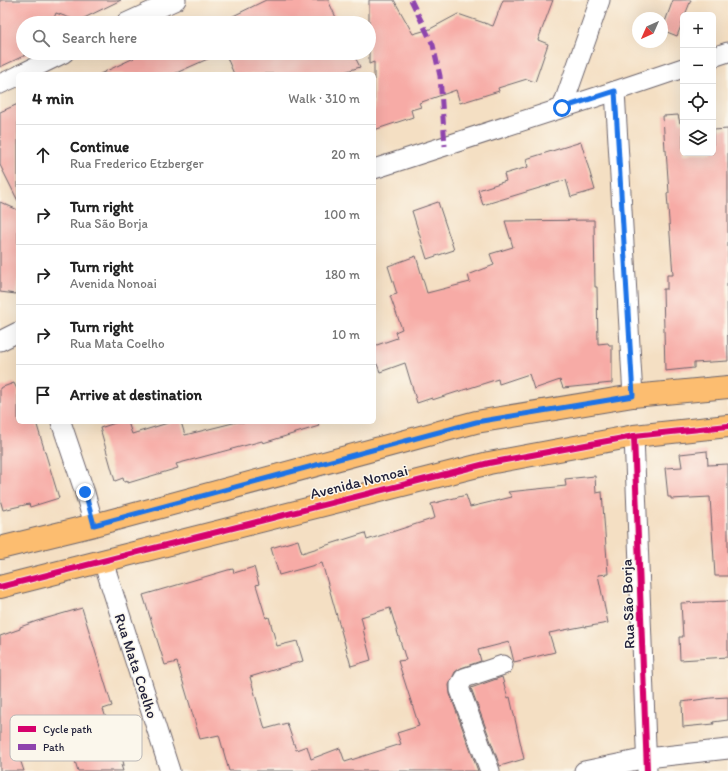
<!DOCTYPE html>
<html lang="en">
<head>
<meta charset="utf-8">
<style>
	:root { --surface:#fff; --page:#f2f2f2; --text:#222; --muted:#767676; --line:#e0e0e0 }
	body { margin:0; font-family:Itim,sans-serif; background:var(--page); color:var(--text) }
	.controls { position:absolute; right:12px; top:12px; display:grid; overflow:hidden; border-radius:6px; box-shadow:0 4px 16px #0002 }
	.controls button { width:36px; height:36px; display:grid; place-items:center; padding:0; border:0; border-bottom:1px solid var(--line); background:var(--surface); color:var(--text); font:20px sans-serif }
	.compass { position:absolute; left:632px; top:12px; width:36px; height:36px; border-radius:50%; background:var(--surface); box-shadow:0 4px 16px #0002; rotate:225deg }
	.stop { position:absolute; width:12px; height:12px; margin:-9px; border:3px solid #1a73e8; border-radius:50%; background:#fff }
	.stop.end { background:#1a73e8; border-color:#fff; box-shadow:0 1px 4px #0008 }
	.list { margin:0; padding:0; list-style:none }
	h2 { display:flex; justify-content:space-between; align-items:center; height:52px; margin:0; padding:0 16px; font-size:17px }
	h2 small { font-size:13px; font-weight:400; color:var(--muted) }
	.list li { display:grid; grid-template-columns:26px 1fr auto; gap:12px; align-items:center; box-sizing:border-box; height:60px; padding:0 16px; border-top:1px solid var(--line) }
	.list b { display:block; font-size:15px; white-space:nowrap }
	.list p { margin:0; font-size:13px; white-space:nowrap; color:var(--muted) }
	.list em { font-size:13px; font-style:normal; color:var(--muted) }
	.icon { flex:none; width:22px; height:22px; fill:none; stroke:currentColor; stroke-width:2; stroke-linecap:round; stroke-linejoin:round }
	.map { position:relative; flex:none; width:728px; height:771px; overflow:hidden }
	.search { position:absolute; background:var(--surface); box-shadow:0 4px 16px #0002; left:16px; top:16px; width:360px; height:44px; display:flex; align-items:center; gap:10px; box-sizing:border-box; padding:0 14px; border-radius:22px; color:var(--muted); font-size:15px }
	.panel { position:absolute; background:var(--surface); box-shadow:0 4px 16px #0002; left:16px; top:72px; width:360px; height:352px; border-radius:6px }
	.map>svg:first-child { display:block }
</style>
</head>
<body>
<div class="map">
<svg width="728" height="771" viewBox="0 0 728 771">
	<rect width="100%" height="100%" fill="#fbf7ec"/>
	<filter id="ink" filterUnits="userSpaceOnUse"><feTurbulence type="fractalNoise" baseFrequency=".025" numOctaves="2"/><feDisplacementMap in="SourceGraphic" scale="8" xChannelSelector="R" yChannelSelector="G"/><feConvolveMatrix kernelMatrix="1 2 1 2 8 2 1 2 1" color-interpolation-filters="sRGB"/></filter>
	<filter id="wash" filterUnits="userSpaceOnUse"><feTurbulence type="fractalNoise" baseFrequency=".012" numOctaves="4" result="noise"/><feDisplacementMap in="SourceGraphic" scale="16" xChannelSelector="R" yChannelSelector="G"/><feGaussianBlur stdDeviation="0.9" result="paint"/><feColorMatrix in="noise" values="0 0 0 0 0 0 0 0 0 0 0 0 0 0 0 0 0 1.4 0 .05"/><feComposite in="paint" operator="in"/></filter>
	<g filter="url(#wash)">
		<rect width="100%" height="100%" fill="#f4dfc3"/>
		<g id="blocks">
			<g fill="#f7aba6">
				<polygon points="0,0 121,0 78,21 56,13 52,23 23,23 23,53 30,53 0,67"/>
				<polygon points="266,0 328,0 338,22 335,23 228,23 227,19"/>
				<polygon points="369,0 394,0 413,34 430,29 458,14 493,26 503,0 553,0 538,40 548,44 535,82 527,79 498,88 499,91 460,103 456,90 419,103 421,107 411,110 413,117 374,130 374,62 369,64"/>
				<polygon points="673,0 691,0 685,15 683,15 683,21 677,36 662,30"/>
				<polygon points="132,53 221,53 174,74 100,74 134,58"/>
				<polygon points="225,53 353,53 360,67 338,74 234,74"/>
				<polygon points="18,104 18,201 0,165 0,112"/>
				<polygon points="678,115 680,123 683,122 683,153 713,153 713,130 728,129 728,284 727,284 728,361 694,363 694,368 665,371 663,289 667,289 667,275 673,275 667,194 669,193 666,150 665,150 663,116"/>
				<polygon points="581,142 595,190 571,197 566,180 483,205 478,190 506,181 504,174 528,167 526,159"/>
				<polygon points="0,202 18,210 18,278 16,294 0,292"/>
				<polygon points="438,202 454,250 427,259 412,211"/>
				<polygon points="594,220 595,287 597,287 598,344 608,343 609,345 612,345 612,383 563,388 560,380 534,389 529,374 499,384 498,379 432,400 432,398 417,403 405,363 380,372 377,364 374,365 374,346 397,338 395,332 402,329 390,296 397,294 388,266 416,256 427,293 470,282 468,275 494,265 490,254 513,247 505,221"/>
				<polygon points="14,383 18,391 18,422 36,422 59,498 30,507 29,504 3,510 0,499 0,388"/>
				<polygon points="118,422 128,422 132,434 171,422 181,422 185,435 237,422 318,422 319,426 263,443 262,441 176,464 178,468 128,483 128,481 124,482 123,478 115,481 100,428"/>
				<polygon points="707,451 708,465 728,464 728,576 715,576 710,497 671,499 671,497 668,497 665,468 682,467 680,454"/>
				<polygon points="595,476 596,493 602,492 608,574 598,575 608,623 585,627 585,626 549,633 555,652 514,662 509,642 478,650 481,661 461,668 455,672 449,685 450,694 478,771 229,771 219,735 200,739 177,662 165,665 143,595 228,570 233,569 234,573 254,567 259,584 256,585 266,618 269,617 277,646 297,641 303,661 250,677 265,729 287,723 296,750 307,746 311,759 340,748 345,762 401,744 397,733 419,726 398,661 406,660 390,608 361,617 364,629 363,629 371,660 351,666 322,563 279,575 271,548 298,540 302,553 365,533 367,540 435,518 431,504 466,495 470,507 512,497 508,492 566,486 565,479"/>
				<polygon points="728,601 728,657 680,660 679,637 683,637 681,603"/>
				<polygon points="82,608 112,706 103,709 114,742 118,741 124,765 121,765 123,771 78,771 72,751 63,754 53,724 12,736 24,771 0,771 0,636 20,629 20,627 37,621"/>
				<polygon points="502,677 508,698 510,697 524,759 500,766 471,688"/>
				<polygon points="728,697 728,720 713,722 714,724 683,727 682,702 711,698"/>
			</g>
		</g>
	</g>
	<g filter="url(#ink)">
		<use href="#blocks" fill-opacity="0" stroke="#6c646b" stroke-width="1"/>
		<g fill="none" stroke-linecap="round" stroke-linejoin="round">
			<defs>
				<g id="minor">
					<polyline points="126,23 176,0"/>
					<polyline points="713,57 728,52"/>
					<polyline points="21,74 64,53"/>
					<polyline points="0,84 18,76"/>
					<polyline points="615,91 633,396"/>
					<polyline points="562,108 600,0"/>
					<polyline points="374,169 615,91 683,68"/>
					<polyline points="0,341 18,332"/>
					<polyline points="61,422 85,493 94,525"/>
					<polyline points="634,436 647,771"/>
					<polyline points="103,561 170,771"/>
					<polyline points="490,771 460,690 460,685 464,678 503,665"/>
					<polyline points="584,771 647,758 728,749"/>
				</g>
				<g id="major">
					<polyline points="0,548 94,525 476,422 633,396 728,387"/>
					<polyline points="0,587 489,463 634,436 728,426"/>
				</g>
			</defs>
			<use href="#minor" stroke="#6c646b" stroke-width="21"/>
			<use href="#major" stroke="#6c646b" stroke-width="24"/>
			<use href="#minor" stroke="#fff" stroke-width="19"/>
			<use href="#major" stroke="#fcbd6f" stroke-width="22"/>
			<polyline stroke="#8e44ad" stroke-width="5" stroke-dasharray="10 5" stroke-linecap="butt" points="411,0 433,45 440,76 445,146"/>
			<defs>
				<g id="cycleway">
					<polyline points="634,436 647,771"/>
					<polyline points="0,587 489,463 634,436 728,426"/>
				</g>
			</defs>
			<use href="#cycleway" stroke="#fbf7ec" stroke-width="8"/>
			<use href="#cycleway" stroke="#d6006c" stroke-width="6"/>
		</g>
	</g>
	<g fill="none" stroke-linecap="round" stroke-linejoin="round" filter="url(#ink)">
		<polyline stroke="#1a73e8" stroke-width="5" points="85,492 94,525 476,422 633,396 615,91 562,108"/>
	</g>
	<g text-anchor="middle" stroke-width="3" stroke-linejoin="round" paint-order="stroke">
		<g font-size="15" fill="#22223b" stroke="#fbf7ec">
			<text transform="translate(359 482) rotate(-14)" y="5">Avenida Nonoai</text>
			<text transform="translate(628 604) rotate(-92)" y="5">Rua São Borja</text>
			<text transform="translate(136 666) rotate(72)" y="5">Rua Mata Coelho</text>
		</g>
	</g>
	<rect x="10" y="715" width="132" height="46" rx="6" fill="#fbf7ec" stroke="#bab7b7" stroke-width="1"/>
	<rect x="18" y="726" width="18" height="6" fill="#d6006c"/>
	<rect x="18" y="744" width="18" height="6" fill="#8e44ad"/>
	<g font-size="11" fill="#22223b">
		<text x="43" y="733">Cycle path</text>
		<text x="43" y="751">Path</text>
	</g>
</svg>
<div class="controls">
<button>+</button>
<button>−</button>
<button><svg class="icon" aria-label="locate" viewBox="0 0 24 24"><circle cx="12" cy="12" r="6"/><path d="M12 2v4M12 18v4M2 12h4M18 12h4"/></svg></button>
<button><svg class="icon" aria-label="layers" viewBox="0 0 24 24"><path d="M12 4l9 5-9 5-9-5zM3 14l9 5 9-5"/></svg></button>
</div>
<svg class="compass" viewBox="-18 -18 36 36"><path d="M0-13l5 13h-10z" fill="#e53935"/><path d="M0 13l5-13h-10z" fill="#767676"/></svg>
<div class="stop" style="left:562px;top:108px"></div>
<div class="stop end" style="left:85px;top:492px"></div>
<div class="search"><svg class="icon" aria-label="search" viewBox="0 0 24 24"><circle cx="10" cy="10" r="6"/><path d="M15 15l6 6"/></svg>Search here</div>
<section class="panel">
<h2>4 min<small>Walk · 310 m</small></h2>
<ul class="list">
<li><svg class="icon" aria-label="ahead" viewBox="0 0 24 24"><path d="M12 20V5M6 11l6-6 6 6"/></svg><div><b>Continue</b><p>Rua Frederico Etzberger</p></div><em>20 m</em></li>
<li><svg class="icon" aria-label="right" viewBox="0 0 24 24"><path d="M7 20v-9h11M14 6l5 5-5 5"/></svg><div><b>Turn right</b><p>Rua São Borja</p></div><em>100 m</em></li>
<li><svg class="icon" aria-label="right" viewBox="0 0 24 24"><path d="M7 20v-9h11M14 6l5 5-5 5"/></svg><div><b>Turn right</b><p>Avenida Nonoai</p></div><em>180 m</em></li>
<li><svg class="icon" aria-label="right" viewBox="0 0 24 24"><path d="M7 20v-9h11M14 6l5 5-5 5"/></svg><div><b>Turn right</b><p>Rua Mata Coelho</p></div><em>10 m</em></li>
<li><svg class="icon" aria-label="arrive" viewBox="0 0 24 24"><path d="M6 21V4h12l-3 4 3 4H6"/></svg><div><b>Arrive at destination</b></div></li>
</ul>
</section>
</div>
</body>
</html>
